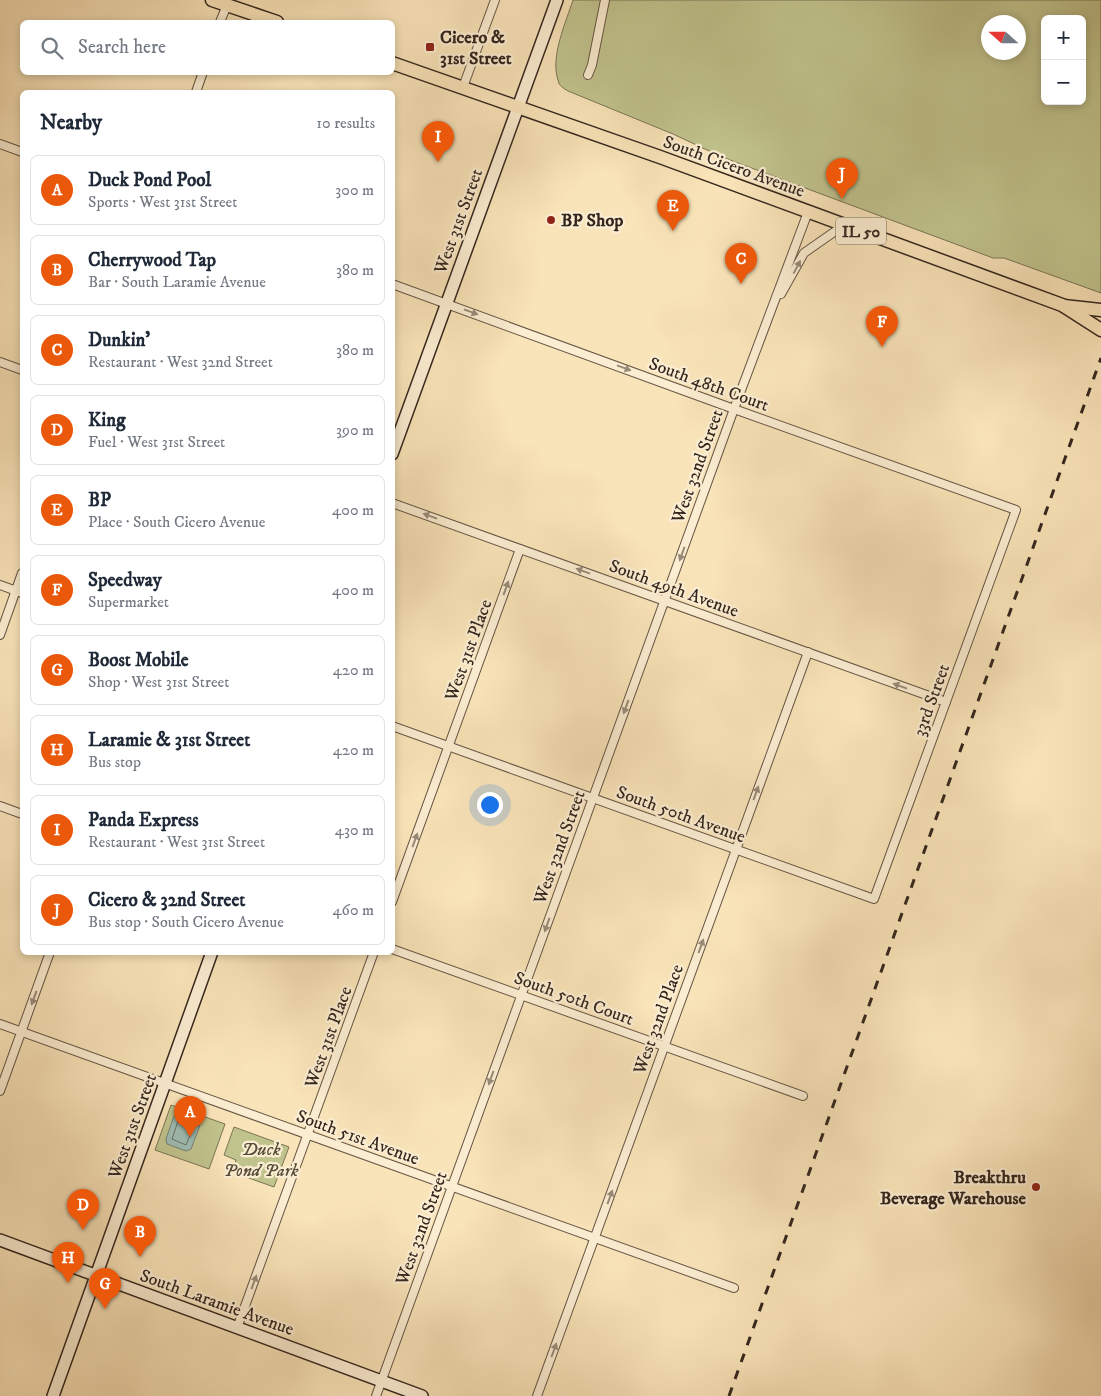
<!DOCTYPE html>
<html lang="en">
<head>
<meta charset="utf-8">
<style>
	:root { --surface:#fff; --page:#f6f6f7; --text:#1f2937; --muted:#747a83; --line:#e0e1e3; --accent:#ea580c }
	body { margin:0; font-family:"IM FELL DW Pica",serif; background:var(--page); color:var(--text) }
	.controls { position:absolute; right:15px; top:15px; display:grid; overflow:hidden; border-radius:8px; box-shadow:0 2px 8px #0003 }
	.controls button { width:45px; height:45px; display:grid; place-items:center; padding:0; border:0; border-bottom:1px solid var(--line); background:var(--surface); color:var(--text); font:25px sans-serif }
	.compass { position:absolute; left:981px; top:15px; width:45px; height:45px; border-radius:50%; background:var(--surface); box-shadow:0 2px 8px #0003; rotate:291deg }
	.you { position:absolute; left:489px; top:804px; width:18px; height:18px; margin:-12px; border:4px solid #fff; border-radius:50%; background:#1a73e8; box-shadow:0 0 0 8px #1a73e833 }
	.badge { display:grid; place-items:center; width:32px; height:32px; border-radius:50%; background:var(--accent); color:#fff; font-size:16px; font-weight:700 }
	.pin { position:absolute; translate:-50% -41px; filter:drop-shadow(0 1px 2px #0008) }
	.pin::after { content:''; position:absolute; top:26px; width:18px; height:15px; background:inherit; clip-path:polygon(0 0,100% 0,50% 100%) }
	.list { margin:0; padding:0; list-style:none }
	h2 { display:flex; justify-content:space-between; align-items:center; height:65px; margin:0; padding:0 20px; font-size:21px }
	h2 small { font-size:16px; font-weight:400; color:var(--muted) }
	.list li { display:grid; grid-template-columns:32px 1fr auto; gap:15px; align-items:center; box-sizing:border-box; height:70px; margin:0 10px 10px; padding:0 10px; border:1px solid var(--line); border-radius:8px }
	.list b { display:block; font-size:19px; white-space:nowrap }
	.list p { margin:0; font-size:16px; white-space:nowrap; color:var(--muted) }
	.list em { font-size:16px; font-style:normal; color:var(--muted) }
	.icon { flex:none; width:28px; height:28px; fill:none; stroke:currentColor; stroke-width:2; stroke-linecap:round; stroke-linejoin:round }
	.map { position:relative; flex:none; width:1101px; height:1396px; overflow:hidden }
	.search { position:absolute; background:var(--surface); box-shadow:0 2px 8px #0003; left:20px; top:20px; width:375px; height:55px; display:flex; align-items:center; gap:12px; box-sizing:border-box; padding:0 18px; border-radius:8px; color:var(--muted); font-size:19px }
	.panel { position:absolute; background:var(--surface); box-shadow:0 2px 8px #0003; left:20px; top:90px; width:375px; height:865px; border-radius:8px }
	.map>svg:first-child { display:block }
</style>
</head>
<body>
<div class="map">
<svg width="1101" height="1396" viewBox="0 0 1101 1396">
	<rect width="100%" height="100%" fill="#f9e3b8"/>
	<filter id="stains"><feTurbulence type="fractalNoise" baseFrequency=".004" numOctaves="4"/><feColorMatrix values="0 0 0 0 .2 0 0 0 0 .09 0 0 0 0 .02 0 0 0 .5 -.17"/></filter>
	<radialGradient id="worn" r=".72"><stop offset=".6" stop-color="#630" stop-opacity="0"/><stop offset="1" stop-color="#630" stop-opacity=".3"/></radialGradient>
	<g fill="#c1c38d" stroke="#7a7456" fill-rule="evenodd">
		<path d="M573 0H1101V293L1004 258H993L722 157 673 134 568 91C563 88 559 86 558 80 550 57 566 22 573 0ZM1045 19H1082V101H1045ZM988 22H1018V52H988Z"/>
		<polygon points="171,1105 225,1124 209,1169 155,1150"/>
		<polygon points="234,1127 289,1147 274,1187 232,1172 236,1160 224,1155"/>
	</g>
	<polygon fill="#9ebdb3" stroke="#748177" points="179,1113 197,1120 200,1125 191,1149 186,1151 167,1144 166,1139 174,1116"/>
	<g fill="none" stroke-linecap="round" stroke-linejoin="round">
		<polygon stroke="#697268" stroke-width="1" points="181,1119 194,1126 186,1145 172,1139 178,1121"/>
		<defs>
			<g id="street">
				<polyline points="220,22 227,5"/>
				<polyline points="588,75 592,65 605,0"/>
				<polyline points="463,87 495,0"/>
				<polyline points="196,92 203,72"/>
				<polyline points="0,144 22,152"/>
				<polyline points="392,284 734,409 1016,510 874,899 392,726"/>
				<polyline points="781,294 804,253 844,225"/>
				<polyline points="0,362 22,370"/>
				<polyline points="392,503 946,702"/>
				<polyline points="0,585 22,593"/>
				<polyline points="0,635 22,573"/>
				<polyline points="0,806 22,814"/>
				<polyline points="392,902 520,549"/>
				<polyline points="392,949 803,1096"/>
				<polyline points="0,1024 734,1288"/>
				<polyline points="0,1091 50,952"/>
				<polyline points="237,1328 374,952"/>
				<polyline points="376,1396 734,409 808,212"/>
				<polyline points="537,1396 808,652"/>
			</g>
			<g id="secondary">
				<polyline points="392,454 557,0"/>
				<polyline points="0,1240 422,1396"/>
				<polyline points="53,1396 212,952"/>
			</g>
			<g id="primary">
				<polyline points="212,0 277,22"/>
				<polyline points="392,63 660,157 1062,305 1101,330"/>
				<polyline points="1064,306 1101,310"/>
			</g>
		</defs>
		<use href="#street" stroke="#655544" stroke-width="10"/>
		<use href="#secondary" stroke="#34261e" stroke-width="14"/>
		<use href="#primary" stroke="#34261e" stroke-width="15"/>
		<use href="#street" stroke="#fbedd1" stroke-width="8"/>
		<use href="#secondary" stroke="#fbedd1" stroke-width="11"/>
		<use href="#primary" stroke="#f9e3b8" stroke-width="12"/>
		<polyline stroke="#34261e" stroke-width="3" stroke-dasharray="9 9" stroke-linecap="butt" points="729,1396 1101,358"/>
	</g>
	<defs><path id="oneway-solid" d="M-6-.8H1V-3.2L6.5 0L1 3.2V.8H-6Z" transform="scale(1.25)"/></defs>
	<g fill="#988a78">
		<use href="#oneway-solid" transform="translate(797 267) rotate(-62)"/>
		<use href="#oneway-solid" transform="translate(471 312) rotate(20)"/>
		<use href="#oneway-solid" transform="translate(624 368) rotate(20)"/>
		<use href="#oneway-solid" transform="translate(430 516) rotate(-160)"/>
		<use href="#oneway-solid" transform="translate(682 554) rotate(110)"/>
		<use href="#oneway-solid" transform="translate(583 571) rotate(-160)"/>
		<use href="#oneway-solid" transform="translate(506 588) rotate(-70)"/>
		<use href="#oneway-solid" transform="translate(900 686) rotate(-160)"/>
		<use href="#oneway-solid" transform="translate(626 707) rotate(110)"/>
		<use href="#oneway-solid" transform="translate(756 793) rotate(-70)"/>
		<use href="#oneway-solid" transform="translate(415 840) rotate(-70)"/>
		<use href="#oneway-solid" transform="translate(547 925) rotate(110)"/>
		<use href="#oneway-solid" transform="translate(701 946) rotate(-70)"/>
		<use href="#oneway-solid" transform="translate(34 998) rotate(110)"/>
		<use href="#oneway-solid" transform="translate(491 1078) rotate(110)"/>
		<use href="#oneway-solid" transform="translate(610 1197) rotate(-70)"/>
		<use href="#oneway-solid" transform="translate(254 1282) rotate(-70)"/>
		<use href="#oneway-solid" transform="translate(554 1350) rotate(-70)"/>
	</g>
	<g fill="#8f2418" stroke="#fbedd1" stroke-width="2">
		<rect x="425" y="42" width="10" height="10" rx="2.5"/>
		<circle cx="551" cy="220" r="5"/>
		<circle cx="1036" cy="1187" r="5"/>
	</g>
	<g text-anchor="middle" stroke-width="4.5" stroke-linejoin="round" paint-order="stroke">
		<rect fill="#fbedd1" stroke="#706254" stroke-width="1" x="836" y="217.5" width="50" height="27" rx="4"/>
		<g font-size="16" font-weight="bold" fill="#34261e">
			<text x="861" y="237">IL 50</text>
		</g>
		<g font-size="18" font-weight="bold" fill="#34261e" stroke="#fbedd1" text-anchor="start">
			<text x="440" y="43">Cicero &amp;<tspan x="440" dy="21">31st Street</tspan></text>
			<text x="561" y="226">BP Shop</text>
			<text x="1026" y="1183" text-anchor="end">Breakthru<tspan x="1026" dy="21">Beverage Warehouse</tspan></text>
		</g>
		<g font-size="18" fill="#34261e" stroke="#fbedd1">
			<text transform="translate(734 166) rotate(20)" y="6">South Cicero Avenue</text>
			<text transform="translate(458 221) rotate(-70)" y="6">West 31st Street</text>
			<text transform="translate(709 384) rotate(20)" y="6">South 48th Court</text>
			<text transform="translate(697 466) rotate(-70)" y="6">West 32nd Street</text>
			<text transform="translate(674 588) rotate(20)" y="6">South 49th Avenue</text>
			<text transform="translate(468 650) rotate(-70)" y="6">West 31st Place</text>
			<text transform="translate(931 700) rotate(-70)" y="6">33rd Street</text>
			<text transform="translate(681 814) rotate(20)" y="6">South 50th Avenue</text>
			<text transform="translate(559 847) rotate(-70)" y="6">West 32nd Street</text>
			<text transform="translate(574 998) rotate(20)" y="6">South 50th Court</text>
			<text transform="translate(658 1019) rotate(-70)" y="6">West 32nd Place</text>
			<text transform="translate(328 1037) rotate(-70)" y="6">West 31st Place</text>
			<text transform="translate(132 1126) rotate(-70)" y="6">West 31st Street</text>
			<text transform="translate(358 1137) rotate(20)" y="6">South 51st Avenue</text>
			<text transform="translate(421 1228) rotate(-70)" y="6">West 32nd Street</text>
			<text transform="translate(217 1302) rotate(20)" y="6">South Laramie Avenue</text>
		</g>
		<g font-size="18" font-style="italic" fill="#574d3a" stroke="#fbedd1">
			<text x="261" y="1155">Duck<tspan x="261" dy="21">Pond Park</tspan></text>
		</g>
	</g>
	<rect width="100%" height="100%" filter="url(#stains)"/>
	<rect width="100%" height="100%" fill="url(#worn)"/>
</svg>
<div class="controls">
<button>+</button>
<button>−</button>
</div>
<svg class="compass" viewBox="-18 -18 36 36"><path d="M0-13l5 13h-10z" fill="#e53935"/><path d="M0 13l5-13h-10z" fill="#747a83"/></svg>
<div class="you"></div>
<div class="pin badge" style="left:190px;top:1137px">A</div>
<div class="pin badge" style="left:140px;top:1257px">B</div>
<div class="pin badge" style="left:741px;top:284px">C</div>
<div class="pin badge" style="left:83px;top:1230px">D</div>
<div class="pin badge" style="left:673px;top:231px">E</div>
<div class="pin badge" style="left:882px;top:347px">F</div>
<div class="pin badge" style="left:105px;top:1309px">G</div>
<div class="pin badge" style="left:68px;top:1283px">H</div>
<div class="pin badge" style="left:438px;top:162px">I</div>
<div class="pin badge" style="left:842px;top:199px">J</div>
<div class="search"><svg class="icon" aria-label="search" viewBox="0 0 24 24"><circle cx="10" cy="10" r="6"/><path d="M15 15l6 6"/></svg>Search here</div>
<section class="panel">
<h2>Nearby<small>10 results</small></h2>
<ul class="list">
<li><span class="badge">A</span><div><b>Duck Pond Pool</b><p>Sports · West 31st Street</p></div><em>300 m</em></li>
<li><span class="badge">B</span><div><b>Cherrywood Tap</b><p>Bar · South Laramie Avenue</p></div><em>380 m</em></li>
<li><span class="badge">C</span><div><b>Dunkin'</b><p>Restaurant · West 32nd Street</p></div><em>380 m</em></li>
<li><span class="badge">D</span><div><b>King</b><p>Fuel · West 31st Street</p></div><em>390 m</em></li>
<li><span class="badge">E</span><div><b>BP</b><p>Place · South Cicero Avenue</p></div><em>400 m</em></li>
<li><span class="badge">F</span><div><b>Speedway</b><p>Supermarket</p></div><em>400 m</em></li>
<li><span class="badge">G</span><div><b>Boost Mobile</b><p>Shop · West 31st Street</p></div><em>420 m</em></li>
<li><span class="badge">H</span><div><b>Laramie &amp; 31st Street</b><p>Bus stop</p></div><em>420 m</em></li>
<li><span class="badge">I</span><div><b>Panda Express</b><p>Restaurant · West 31st Street</p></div><em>430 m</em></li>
<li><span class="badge">J</span><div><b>Cicero &amp; 32nd Street</b><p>Bus stop · South Cicero Avenue</p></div><em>460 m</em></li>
</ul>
</section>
</div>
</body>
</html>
